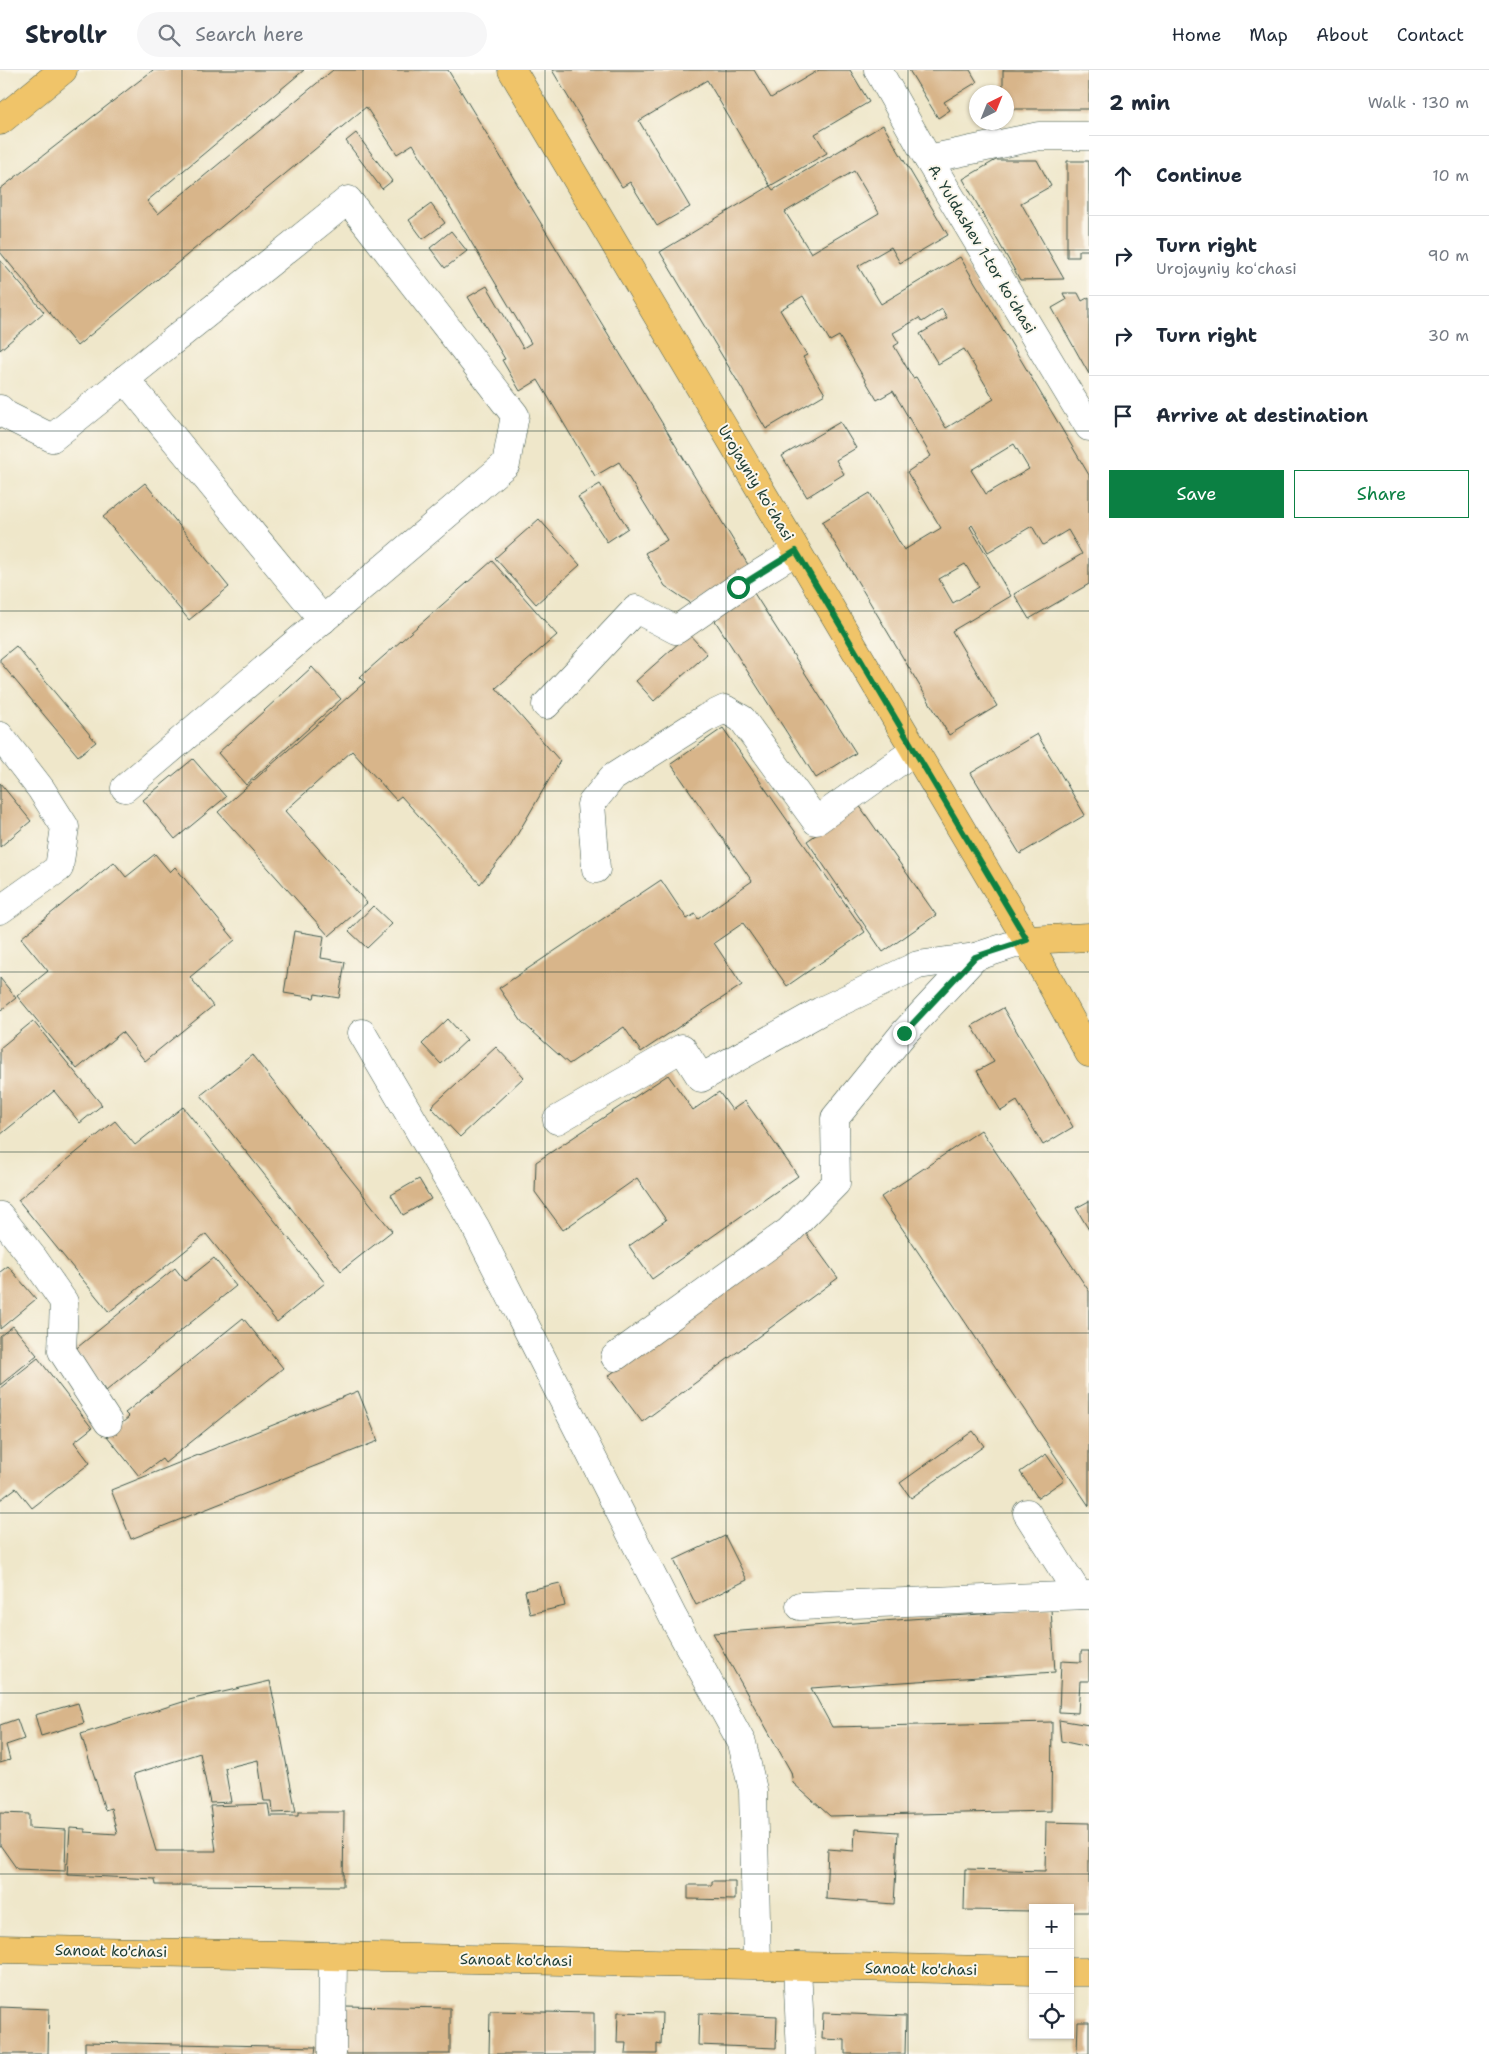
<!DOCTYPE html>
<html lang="en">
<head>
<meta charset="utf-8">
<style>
	:root { --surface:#fff; --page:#f6f6f7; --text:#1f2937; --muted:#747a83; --line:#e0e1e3; --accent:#0b8043 }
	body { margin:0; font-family:"Shantell Sans",sans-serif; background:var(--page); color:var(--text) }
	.controls { position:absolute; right:15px; bottom:15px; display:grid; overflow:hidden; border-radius:0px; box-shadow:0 1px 4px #0004 }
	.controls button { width:45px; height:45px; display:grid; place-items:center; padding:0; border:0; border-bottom:1px solid var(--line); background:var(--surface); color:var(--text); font:25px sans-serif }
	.compass { position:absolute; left:969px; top:15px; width:45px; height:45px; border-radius:50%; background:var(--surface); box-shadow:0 1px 4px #0004; rotate:43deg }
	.stop { position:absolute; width:15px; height:15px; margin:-11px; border:4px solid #0b8043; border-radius:50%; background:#fff }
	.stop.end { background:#0b8043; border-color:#fff; box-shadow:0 1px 5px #0008 }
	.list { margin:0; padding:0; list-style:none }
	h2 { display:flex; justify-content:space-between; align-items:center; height:65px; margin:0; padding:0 20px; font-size:21px }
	h2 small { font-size:16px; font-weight:400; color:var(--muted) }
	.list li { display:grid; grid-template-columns:32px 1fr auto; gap:15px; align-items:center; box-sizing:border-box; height:80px; padding:0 20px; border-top:1px solid var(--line) }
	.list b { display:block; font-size:19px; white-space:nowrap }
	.list p { margin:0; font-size:16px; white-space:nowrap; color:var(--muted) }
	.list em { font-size:16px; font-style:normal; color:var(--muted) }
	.actions { display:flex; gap:10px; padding:15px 20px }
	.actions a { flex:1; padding:11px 0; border:1px solid var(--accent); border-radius:0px; text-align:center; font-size:18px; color:var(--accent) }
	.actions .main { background:var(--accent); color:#fff }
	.icon { flex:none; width:28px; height:28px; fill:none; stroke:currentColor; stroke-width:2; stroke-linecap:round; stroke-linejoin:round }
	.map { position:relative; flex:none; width:1089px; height:1984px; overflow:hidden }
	header { display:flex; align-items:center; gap:30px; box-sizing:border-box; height:70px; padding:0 25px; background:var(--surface); border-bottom:1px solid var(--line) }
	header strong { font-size:24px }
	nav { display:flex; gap:28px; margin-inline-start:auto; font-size:18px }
	.search { width:350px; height:45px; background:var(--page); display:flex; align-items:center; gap:12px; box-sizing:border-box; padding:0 18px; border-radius:28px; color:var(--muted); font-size:19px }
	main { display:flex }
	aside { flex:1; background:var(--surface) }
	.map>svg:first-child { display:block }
</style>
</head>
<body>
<header>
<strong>Strollr</strong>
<div class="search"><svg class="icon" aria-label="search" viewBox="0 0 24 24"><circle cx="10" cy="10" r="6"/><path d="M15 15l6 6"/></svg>Search here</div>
<nav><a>Home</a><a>Map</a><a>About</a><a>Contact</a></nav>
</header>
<main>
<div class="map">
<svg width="1089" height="1984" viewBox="0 0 1089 1984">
	<rect width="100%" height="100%" fill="#fbf7ec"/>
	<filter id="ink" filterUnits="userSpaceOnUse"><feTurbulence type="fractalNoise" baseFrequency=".02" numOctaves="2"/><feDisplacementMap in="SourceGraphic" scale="10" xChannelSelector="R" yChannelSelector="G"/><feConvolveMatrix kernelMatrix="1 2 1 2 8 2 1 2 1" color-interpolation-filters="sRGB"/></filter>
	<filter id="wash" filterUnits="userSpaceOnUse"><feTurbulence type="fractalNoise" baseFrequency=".0096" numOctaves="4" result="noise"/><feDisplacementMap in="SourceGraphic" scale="20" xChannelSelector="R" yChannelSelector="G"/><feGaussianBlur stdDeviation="1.12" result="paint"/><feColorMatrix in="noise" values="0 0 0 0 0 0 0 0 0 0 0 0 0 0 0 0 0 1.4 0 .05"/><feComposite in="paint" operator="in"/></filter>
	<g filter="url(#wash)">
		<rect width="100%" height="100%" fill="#efe7ca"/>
		<g id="blocks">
			<g fill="#d8b58a" fill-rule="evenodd">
				<polygon points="153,0 304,0 147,131 158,144 333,0 448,0 750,498 692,534 665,516 645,483 667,470 619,392 595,406 538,310 520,321 502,290 505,289 468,227 487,216 523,278 531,273 413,74 397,84 366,37 77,276 0,182 0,119"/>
				<path d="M552 0H754L771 28 819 0H850L869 32 815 64 827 83 770 116 773 120 883 55 948 165 900 193 891 177 858 196 881 234 960 187 1089 405V514L1029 549 1014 524 1082 484 1068 460 1043 475 1032 456 988 482 972 455 970 457 1011 526 952 561 997 636 949 665 822 452 870 423 904 480 941 458 907 402 931 386 893 321 877 330 839 266 830 271 803 226 780 240 807 285 803 287 825 324 766 359 660 182 770 116 707 10 639 51 690 137 657 156 630 112 622 117ZM854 101 879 143 811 183 785 142ZM942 239 947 248 920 264 938 294 964 279 994 329 946 358 916 307 913 308 894 276 899 273 893 263 919 248 922 252ZM1014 374 1029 399 986 424 971 400ZM965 494 979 517 953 533 939 509Z"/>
				<polygon points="909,0 970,0 977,12 944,32 950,40 938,48"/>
				<polygon points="1003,0 1089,0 1089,39 1006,39 1006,22 988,22 988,17 1003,17"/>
				<polygon points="356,63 392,111 382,119 346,71"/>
				<polygon points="996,90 1037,90 1051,116 1021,133 1064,209 1020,210 963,109"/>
				<polygon points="1067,91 1089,91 1089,180 1079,180 1079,187 1067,187"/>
				<polygon points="431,134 445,153 423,169 409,150"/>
				<polygon points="451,161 467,181 445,198 430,178"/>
				<polygon points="0,190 44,242 0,280"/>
				<polygon points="1063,223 1078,223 1082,231 1089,227 1089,304 1052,238 1066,230"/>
				<polygon points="840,352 856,378 836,390 844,404 807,427 782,386"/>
				<polygon points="145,413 229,517 189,550 103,447"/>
				<polygon points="600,414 628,458 607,472 578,427"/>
				<polygon points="539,449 580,495 536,534 495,488"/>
				<polygon points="492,491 557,565 496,618 560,691 510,777 480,814 401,726 396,730 352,681 285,741 367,833 329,866 218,742 365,612 360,607"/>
				<polygon points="752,520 856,683 816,708 712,546"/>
				<polygon points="689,564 707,584 654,631 636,611"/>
				<polygon points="16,576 96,672 78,686 0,592 0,589"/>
				<polygon points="312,597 341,629 246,715 218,683"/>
				<polygon points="723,658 865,862 787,916 743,853 714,873 742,915 641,982 624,957 569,994 522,952 499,918 661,810 687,849 695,844 698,849 752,811 671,694"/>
				<polygon points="1037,664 1085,745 1020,784 971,703"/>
				<polygon points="193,689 226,727 175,769 143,730"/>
				<polygon points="0,713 31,751 0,777"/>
				<polygon points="859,735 936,845 883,882 807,771"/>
				<polygon points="155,784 170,802 175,797 235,870 190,907 213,936 145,991 122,962 77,999 17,926 48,901 21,868 114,792 126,807"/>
				<polygon points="373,836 392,854 367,878 349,861"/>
				<polygon points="294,861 324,866 321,888 345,892 339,928 315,924 314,928 284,923"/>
				<polygon points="0,908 16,928 1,940 0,938"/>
				<polygon points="1003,938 1073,1057 1043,1075 1017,1031 1001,1041 977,1001 994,992 972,956"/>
				<polygon points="448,949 467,970 441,994 422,974"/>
				<polygon points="33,951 102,1035 80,1053 54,1021 0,1065 0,978"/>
				<polygon points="496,977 524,1007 460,1067 431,1037"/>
				<polygon points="252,985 392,1161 341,1201 201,1025"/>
				<polygon points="668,1005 693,1040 719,1022 732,1040 745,1031 798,1106 652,1209 629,1176 666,1150 637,1108 563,1160 535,1122 536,1092"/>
				<polygon points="183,1037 325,1213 277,1252 206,1164 109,1242 18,1130 115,1051 135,1075"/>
				<polygon points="981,1060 1089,1221 1089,1436 881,1127"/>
				<polygon points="419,1109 431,1129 403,1145 391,1125"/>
				<polygon points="1089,1131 1089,1160 1076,1138"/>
				<polygon points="804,1161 838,1208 642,1352 608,1306"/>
				<polygon points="214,1188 236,1216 106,1321 73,1281 175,1198 185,1211"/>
				<polygon points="8,1196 36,1229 0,1259 0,1202"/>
				<polygon points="243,1248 283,1298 165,1393 162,1389 139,1406 107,1366 129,1347 125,1343"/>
				<polygon points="13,1256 37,1285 0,1315 0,1266"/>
				<polygon points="38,1288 92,1358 74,1372 90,1393 32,1438 16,1418 0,1430 0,1318"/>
				<polygon points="358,1321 378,1371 131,1469 111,1420"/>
				<polygon points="973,1361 984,1376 911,1428 900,1413"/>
				<polygon points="1046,1384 1064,1410 1038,1428 1020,1402"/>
				<polygon points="725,1466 747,1510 696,1535 674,1490"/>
				<polygon points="560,1513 565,1536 530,1544 525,1521"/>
				<polygon points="1051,1539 1055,1602 811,1618 832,1657 1052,1652 1051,1741 830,1746 793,1713 791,1702 713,1563"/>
				<polygon points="1081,1581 1089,1581 1089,1611 1080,1611 1078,1643 1059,1642 1061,1591 1081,1592"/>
				<polygon points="270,1611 296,1742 273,1743 272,1731 264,1731 258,1690 225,1698 231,1732 210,1733 200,1683 134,1704 156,1781 216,1781 210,1736 268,1734 270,1746 298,1746 298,1742 344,1742 343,1816 156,1815 155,1809 67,1805 70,1758 85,1759 85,1762 117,1764 111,1738 105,1740 81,1664 189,1630"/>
				<polygon points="78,1633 84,1653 41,1666 35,1645"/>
				<polygon points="17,1649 24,1669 6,1675 10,1690 0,1693 0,1655"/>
				<polygon points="1059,1650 1089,1655 1089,1677 1061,1671"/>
				<polygon points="0,1743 29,1744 29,1758 66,1760 65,1801 17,1799 0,1775"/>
				<polygon points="1046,1752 1089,1753 1089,1842 1070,1842 1070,1838 1033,1838 1033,1841 964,1840 965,1799 1045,1801"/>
				<polygon points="855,1759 898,1762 894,1834 826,1829 828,1779 854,1781"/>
				<polygon points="712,1811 735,1811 735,1830 688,1829 688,1815 712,1815"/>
				<polygon points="344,1936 450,1938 450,1984 344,1984"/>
				<polygon points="0,1937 49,1939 48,1984 0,1984"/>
				<polygon points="490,1941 594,1943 594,1984 489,1984"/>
				<polygon points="618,1942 662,1943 661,1975 657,1974 657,1984 625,1984 626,1973 617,1973"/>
				<polygon points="699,1943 777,1946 776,1978 698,1975"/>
				<polygon points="823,1943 906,1946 905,1984 845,1984 845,1970 822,1969"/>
				<polygon points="1078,1952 1089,1952 1089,1984 1077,1984"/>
				<polygon points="85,1972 316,1977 315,1984 85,1984"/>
			</g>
		</g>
	</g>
	<g filter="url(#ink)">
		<use href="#blocks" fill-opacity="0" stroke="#3e564a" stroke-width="1"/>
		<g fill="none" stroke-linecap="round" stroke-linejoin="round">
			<defs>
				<g id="minor">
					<polyline points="878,0 928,89 1089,357"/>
					<polyline points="928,89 1039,66 1089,66"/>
					<polyline points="125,309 323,550"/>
					<polyline points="0,339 6,345 52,368 348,130 515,345 506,394 125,718"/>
					<polyline points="546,635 636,539 676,560 738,517 796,481"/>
					<polyline points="0,666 41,719 65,757 59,798 0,840"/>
					<polyline points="596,799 591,734 612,708 706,648 725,639 742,649 816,751 914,681"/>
					<polyline points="362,963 476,1158 673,1547 742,1673 753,1720 757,1894"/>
					<polyline points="557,1050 682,978 701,1008 821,941 918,895 975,887"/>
					<polyline points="0,1146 34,1189 64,1232 62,1281 108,1352"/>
					<polyline points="615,1287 789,1161 836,1113 835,1048 904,963 975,887 1027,870"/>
					<polyline points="1027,1443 1079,1525"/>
					<polyline points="800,1536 1089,1525"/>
					<polyline points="797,1896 801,1984"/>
					<polyline points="332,1984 333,1886"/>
				</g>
				<g id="major">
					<polyline points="512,0 1027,870 1089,983"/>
					<polyline points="0,51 63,0"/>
					<polyline points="1027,870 1089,867"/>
					<polyline points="0,1879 1033,1901"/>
					<polyline points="1070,1902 1089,1902"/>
				</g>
			</defs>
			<use href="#minor" stroke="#3e564a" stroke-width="29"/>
			<use href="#major" stroke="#3e564a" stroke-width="29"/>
			<use href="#minor" stroke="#fff" stroke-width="28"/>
			<use href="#major" stroke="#f0c469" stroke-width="28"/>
		</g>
	</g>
	<g fill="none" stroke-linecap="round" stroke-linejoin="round" filter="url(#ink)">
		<polyline stroke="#0b8043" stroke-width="6" points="738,517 796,481 1027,870 975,887 904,963"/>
	</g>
	<path fill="none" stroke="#1f3d34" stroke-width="1" stroke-opacity="0.55" d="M182 0V1984M363 0V1984M545 0V1984M726 0V1984M908 0V1984M0 180H1089M0 361H1089M0 541H1089M0 721H1089M0 902H1089M0 1082H1089M0 1263H1089M0 1443H1089M0 1623H1089M0 1804H1089"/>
	<g text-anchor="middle" stroke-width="4" stroke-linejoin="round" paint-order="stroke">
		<g font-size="15" fill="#1f3d34" stroke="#fbf7ec">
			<text transform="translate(982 179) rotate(59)" y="5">A. Yuldashev 1-tor koʻchasi</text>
			<text transform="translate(756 413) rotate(59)" y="5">Urоjayniy koʻchasi</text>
			<text transform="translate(111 1881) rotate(1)" y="5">Sanoat ko'chasi</text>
			<text transform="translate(516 1890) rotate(1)" y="5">Sanoat ko'chasi</text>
			<text transform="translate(921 1899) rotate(1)" y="5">Sanoat ko'chasi</text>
		</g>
	</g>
</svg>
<div class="controls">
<button>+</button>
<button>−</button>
<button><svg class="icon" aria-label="locate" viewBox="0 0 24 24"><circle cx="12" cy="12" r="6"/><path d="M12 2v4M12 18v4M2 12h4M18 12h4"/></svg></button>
</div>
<svg class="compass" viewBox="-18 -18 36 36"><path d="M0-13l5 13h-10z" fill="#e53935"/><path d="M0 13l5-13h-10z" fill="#747a83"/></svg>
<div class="stop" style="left:738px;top:517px"></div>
<div class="stop end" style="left:904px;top:963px"></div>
</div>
<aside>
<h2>2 min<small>Walk · 130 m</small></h2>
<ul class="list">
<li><svg class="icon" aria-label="ahead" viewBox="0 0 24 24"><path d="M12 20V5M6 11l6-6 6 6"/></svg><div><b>Continue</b></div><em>10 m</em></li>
<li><svg class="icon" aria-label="right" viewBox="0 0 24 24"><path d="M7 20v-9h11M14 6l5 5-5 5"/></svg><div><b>Turn right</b><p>Urоjayniy koʻchasi</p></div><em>90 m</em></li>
<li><svg class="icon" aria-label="right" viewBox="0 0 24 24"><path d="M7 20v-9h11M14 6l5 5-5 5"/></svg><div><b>Turn right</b></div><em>30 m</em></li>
<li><svg class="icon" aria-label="arrive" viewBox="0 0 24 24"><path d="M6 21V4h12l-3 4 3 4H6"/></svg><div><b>Arrive at destination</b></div></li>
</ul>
<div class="actions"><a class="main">Save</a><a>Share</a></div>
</aside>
</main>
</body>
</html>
